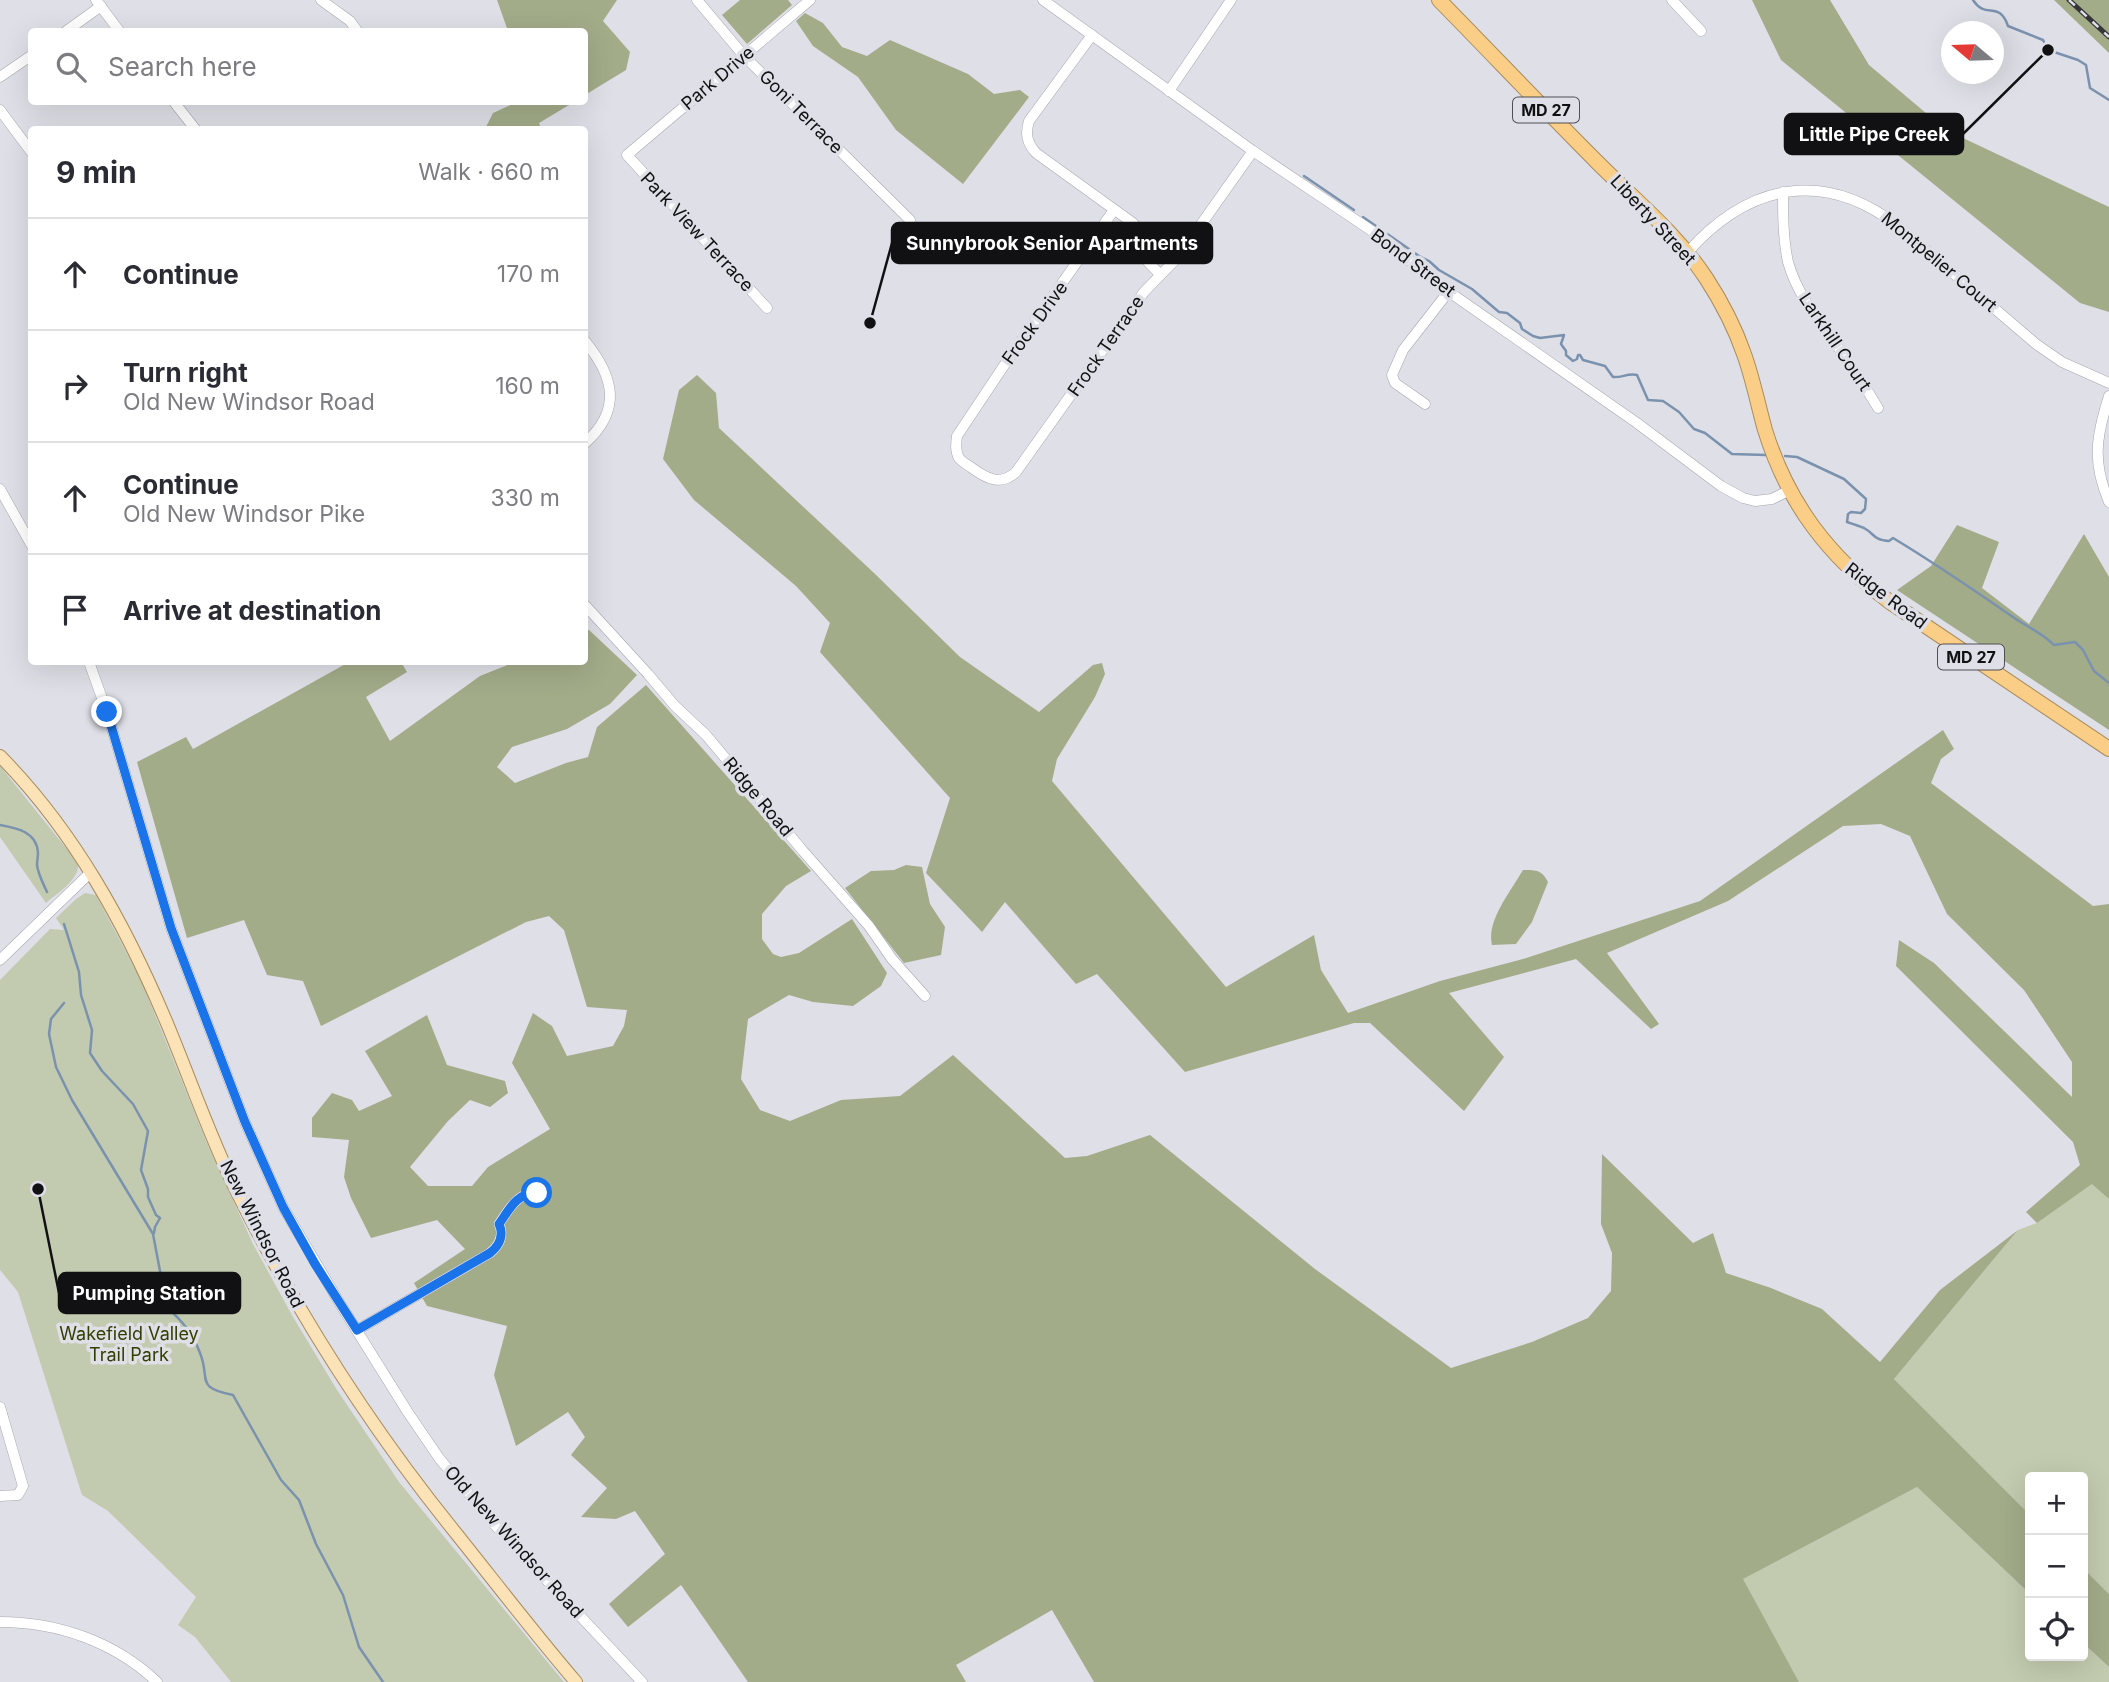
<!DOCTYPE html>
<html lang="en">
<head>
<meta charset="utf-8">
<style>
	:root { --surface:#fff; --page:#f2f2f3; --text:#2b2b33; --muted:#7c7c81; --line:#e1e1e2 }
	body { margin:0; font-family:Inter,sans-serif; background:var(--page); color:var(--text) }
	.controls { position:absolute; right:21px; bottom:21px; display:grid; overflow:hidden; border-radius:7px; box-shadow:0 7px 28px #0002 }
	.controls button { width:63px; height:63px; display:grid; place-items:center; padding:0; border:0; border-bottom:2px solid var(--line); background:var(--surface); color:var(--text); font:35px sans-serif }
	.compass { position:absolute; left:1941px; top:21px; width:63px; height:63px; border-radius:50%; background:var(--surface); box-shadow:0 7px 28px #0002; rotate:289deg }
	.stop { position:absolute; width:21px; height:21px; margin:-16px; border:5px solid #1a73e8; border-radius:50%; background:#fff }
	.stop.end { background:#1a73e8; border-color:#fff; box-shadow:0 2px 7px #0008 }
	.list { margin:0; padding:0; list-style:none }
	h2 { display:flex; justify-content:space-between; align-items:center; height:91px; margin:0; padding:0 28px; font-size:30px }
	h2 small { font-size:23px; font-weight:400; color:var(--muted) }
	.list li { display:grid; grid-template-columns:46px 1fr auto; gap:21px; align-items:center; box-sizing:border-box; height:112px; padding:0 28px; border-top:2px solid var(--line) }
	.list b { display:block; font-size:26px; white-space:nowrap }
	.list p { margin:0; font-size:23px; white-space:nowrap; color:var(--muted) }
	.list em { font-size:23px; font-style:normal; color:var(--muted) }
	.icon { flex:none; width:38px; height:38px; fill:none; stroke:currentColor; stroke-width:2; stroke-linecap:round; stroke-linejoin:round }
	.map { position:relative; flex:none; width:2109px; height:1682px; overflow:hidden }
	.search { position:absolute; background:var(--surface); box-shadow:0 7px 28px #0002; left:28px; top:28px; width:560px; height:77px; display:flex; align-items:center; gap:18px; box-sizing:border-box; padding:0 24px; border-radius:7px; color:var(--muted); font-size:26px }
	.panel { position:absolute; background:var(--surface); box-shadow:0 7px 28px #0002; left:28px; top:126px; width:560px; height:539px; border-radius:7px }
	.map>svg:first-child { display:block }
</style>
</head>
<body>
<div class="map">
<svg width="2109" height="1682" viewBox="0 0 2109 1682">
	<rect width="100%" height="100%" fill="#dfdfe7"/>
	<g fill="#c2cbaf">
		<path d="M0 766 78 863C80 880 57 893 46 903L0 837Z"/>
		<polygon points="85,893 96,895 141,980 207,1143 253,1244 293,1317 337,1390 399,1482 564,1682 231,1682 195,1637 178,1625 196,1597 108,1511 82,1495 18,1292 0,1270 0,980 50,929 64,930 56,918 76,899"/>
		<polygon points="2093,1183 2109,1199 2109,1594 2083,1568 2083,1477 2030,1477 2030,1515 1894,1379 2018,1230 2037,1223"/>
		<polygon points="1917,1487 2030,1594 2030,1656 2083,1656 2083,1643 2109,1667 2109,1682 1799,1682 1742,1579"/>
	</g>
	<g fill="#a2ac89">
		<polygon points="497,0 617,0 603,21 630,52 626,70 585,95 584,32 508,31"/>
		<polygon points="740,0 788,0 792,5 747,44 722,15"/>
		<polygon points="1752,0 1830,0 1869,65 1946,130 2109,207 2109,312 2080,303 1781,60"/>
		<polygon points="2054,0 2109,0 2109,53"/>
		<polygon points="805,13 823,23 842,47 867,56 890,40 968,74 994,94 1020,90 1029,97 963,184 896,130 858,77 813,46 796,21"/>
		<polygon points="517,102 574,102 539,123 541,129 485,129 493,113"/>
		<polygon points="697,375 716,393 719,428 874,573 960,657 1039,712 1093,665 1102,663 1105,674 1095,697 1057,759 1052,781 1226,987 1314,935 1321,970 1348,1013 1440,981 1523,959 1700,901 1943,730 1954,749 1941,759 1931,783 2093,906 2109,904 2109,1199 2092,1184 2037,1223 2026,1212 2080,1165 2073,1142 1896,966 1899,940 1934,963 2072,1097 2072,1062 2024,990 1947,914 1910,836 1881,824 1843,826 1728,901 1607,953 1659,1024 1651,1029 1576,959 1449,993 1504,1057 1464,1111 1370,1023 1354,1023 1185,1072 1097,974 1076,984 1005,902 982,932 926,873 950,798 820,652 830,623 796,586 694,500 663,459 679,390"/>
		<polygon points="1957,525 1999,542 1982,588 2029,624 2084,534 2109,577 2109,730 1897,590 1931,566"/>
		<polygon points="589,630 637,675 610,704 567,729 512,747 497,767 515,783 566,763 588,757 597,727 646,685 811,871 786,886 762,914 762,939 773,954 781,957 799,953 852,919 887,973 881,986 853,1006 813,1002 789,995 748,1019 741,1079 760,1110 790,1121 841,1100 900,1096 953,1055 1065,1158 1087,1156 1150,1135 1315,1269 1451,1368 1532,1342 1588,1318 1611,1291 1612,1253 1601,1224 1602,1154 1693,1243 1713,1233 1726,1273 1771,1288 1822,1309 1880,1362 1940,1290 2018,1230 1894,1379 2030,1515 2030,1594 1917,1487 1743,1579 1799,1682 1094,1682 1052,1610 956,1665 966,1682 748,1682 681,1585 628,1627 609,1604 665,1554 635,1511 616,1519 581,1517 607,1488 571,1455 585,1437 568,1412 516,1446 494,1375 507,1326 427,1306 414,1283 465,1249 437,1220 371,1238 351,1198 344,1177 349,1140 312,1137 312,1118 332,1093 352,1100 359,1111 392,1096 365,1051 427,1015 447,1065 505,1081 508,1093 490,1107 470,1100 448,1121 410,1167 428,1186 472,1186 488,1167 550,1129 512,1063 533,1013 552,1026 567,1056 613,1046 624,1026 627,1010 587,1007 564,930 549,916 526,922 321,1026 303,981 267,975 244,920 187,938 137,762 186,737 193,749 349,662 401,662 407,672 366,697 390,741 480,676 515,662 584,662 585,632"/>
		<polygon points="906,865 922,867 930,904 945,927 941,955 904,963 845,888 871,871 894,870"/>
		<path d="M1523 870C1536 870 1542 870 1548 882L1532 922 1516 944 1492 945C1486 921 1511 891 1523 870Z"/>
		<polygon points="2083,1568 2109,1594 2109,1667 2083,1643"/>
	</g>
	<g fill="none" stroke-linecap="round" stroke-linejoin="round">
		<g stroke="#7b92af" stroke-width="2.5">
			<path d="M1973 0C1986 20 1999 0 2008 26L2043 40 2048 50 2078 60 2086 65 2090 88 2109 100"/>
			<polyline points="1304,176 1354,210"/>
			<path d="M1363 217 1419 256 1429 261 1439 270 1472 289 1499 312 1507 313 1520 323 1522 329 1533 336 1540 338 1564 335 1561 344 1566 351V355L1573 361 1577 359 1578 355H1580L1583 360 1605 366 1613 377C1622 378 1627 373 1637 375L1648 400 1663 401 1679 412 1694 429 1705 433 1732 454 1766 455"/>
			<path d="M1785 456 1797 457 1844 479 1866 499 1865 509 1861 513 1851 512 1848 514 1847 522C1853 524 1859 526 1864 528 1875 534 1873 540 1889 541L1893 538C1933 562 1971 588 2010 615 2025 626 2041 632 2054 645L2075 642 2083 650 2094 671 2109 683"/>
			<path d="M0 825C17 828 37 832 38 853 38 857 37 861 37 865 38 874 43 883 47 892"/>
			<polyline points="64,924 79,972 81,995 92,1030 90,1053 102,1071 133,1104 148,1131 141,1170 148,1189 148,1197 156,1215 160,1218 155,1227 154,1233"/>
			<path d="M64 1003 51 1019 49 1034 56 1067 72 1100 153 1234 167 1308C182 1320 193 1334 200 1353 211 1380 194 1387 233 1395L281 1480 299 1500 316 1544 343 1595 359 1647 383 1682"/>
		</g>
		<defs>
			<g id="minor">
				<polyline points="96,0 120,32"/>
				<polyline points="321,0 350,21 358,32"/>
				<polyline points="697,0 744,56 910,220"/>
				<polyline points="1043,0 1253,151 1390,243 1432,280 1637,423 1721,486 1743,498 1755,501 1772,499 1790,490"/>
				<polyline points="1672,0 1701,31"/>
				<polyline points="65,32 101,6"/>
				<path d="M1092 35 1029 121C1025 134 1027 143 1036 153L1133 223C1141 232 1137 240 1141 251 1144 260 1153 267 1160 274"/>
				<polyline points="0,77 32,55"/>
				<polyline points="1169,91 1231,0"/>
				<polyline points="174,102 196,130"/>
				<polyline points="0,110 32,153"/>
				<path d="M1783 192C1783 215 1783 239 1788 262 1797 295 1820 322 1840 350 1854 369 1866 388 1878 408"/>
				<path d="M1114 210 1011 355 957 436C956 443 955 451 959 458 962 462 968 465 972 468 987 479 1001 486 1016 472L1144 292 1178 257 1253 151"/>
				<path d="M1687 253C1748 184 1823 168 1898 226L2036 344 2062 362 2109 383"/>
				<polyline points="767,308 627,155 810,0"/>
				<path d="M584 340C614 376 623 410 584 444"/>
				<path d="M2109 396C2096 437 2092 462 2109 502"/>
				<polyline points="1425,404 1395,383 1392,375 1403,350 1449,291"/>
				<polyline points="0,489 32,546"/>
				<polyline points="584,604 648,674 675,706 706,735 803,851 869,926 892,959 925,996"/>
				<polyline points="89,662 107,712 171,928 245,1122 283,1207 339,1302 407,1411 439,1458 493,1523 642,1682"/>
				<polyline points="0,960 91,872"/>
				<path d="M357 1330 490 1253C500 1245 504 1235 499 1224 510 1207 521 1187 544 1195"/>
				<polyline points="0,1407 23,1486 18,1495 0,1496"/>
				<path d="M0 1622C58 1622 115 1642 157 1682"/>
			</g>
			<path id="major" d="M0 756C74 831 125 924 166 1021 190 1078 210 1138 238 1194 298 1314 370 1427 455 1532 495 1582 534 1633 576 1682"/>
			<path id="highway" d="M1439 0C1492 54 1544 109 1598 163 1635 200 1677 234 1706 278 1721 301 1735 328 1744 354 1753 379 1758 405 1765 430 1788 504 1829 557 1890 602L2109 749"/>
		</defs>
		<use href="#minor" stroke="#a7a6ae" stroke-width="11"/>
		<use href="#major" stroke="#a88c5e" stroke-width="14"/>
		<use href="#highway" stroke="#a88c5e" stroke-width="16"/>
		<use href="#minor" stroke="#fff" stroke-width="10"/>
		<use href="#major" stroke="#fce2b7" stroke-width="12"/>
		<use href="#highway" stroke="#face87" stroke-width="14"/>
		<defs>
			<polyline id="rail" points="2069,0 2109,37"/>
		</defs>
		<use href="#rail" stroke="#363639" stroke-width="5"/>
		<use href="#rail" stroke="#dfdfe7" stroke-width="2.5" stroke-dasharray="8" stroke-linecap="butt"/>
	</g>
	<g fill="none" stroke-linecap="round" stroke-linejoin="round">
		<path stroke="#1a73e8" stroke-width="9" d="M107 712 171 928 245 1122 283 1207 315 1264 357 1330 490 1253C500 1245 504 1235 499 1224 509 1210 517 1192 537 1193"/>
	</g>
	<g text-anchor="middle" stroke-width="7" stroke-linejoin="round" paint-order="stroke">
		<g fill="#dfdfe7" stroke="#4f4f53" stroke-width="2">
			<rect x="1513" y="97.5" width="66" height="25" rx="5"/>
			<rect x="1938" y="644.5" width="66" height="25" rx="5"/>
		</g>
		<g font-size="16" font-weight="bold" fill="#111113">
			<text x="1546" y="116">MD 27</text>
			<text x="1971" y="663">MD 27</text>
		</g>
		<g font-size="18" fill="#111113" stroke="#dfdfe7">
			<text transform="translate(718 78) rotate(-40)" y="6">Park Drive</text>
			<text transform="translate(801 112) rotate(45)" y="6">Goni Terrace</text>
			<text transform="translate(1653 220) rotate(47)" y="6">Liberty Street</text>
			<text transform="translate(697 232) rotate(47)" y="6">Park View Terrace</text>
			<text transform="translate(1939 262) rotate(40)" y="6">Montpelier Court</text>
			<text transform="translate(1413 263) rotate(37)" y="6">Bond Street</text>
			<text transform="translate(1035 323) rotate(-54)" y="6">Frock Drive</text>
			<text transform="translate(1835 342) rotate(56)" y="6">Larkhill Court</text>
			<text transform="translate(1106 346) rotate(-55)" y="6">Frock Terrace</text>
			<text transform="translate(1886 596) rotate(37)" y="6">Ridge Road</text>
			<text transform="translate(758 797) rotate(50)" y="6">Ridge Road</text>
			<text transform="translate(262 1234) rotate(63)" y="6">New Windsor Road</text>
			<text transform="translate(514 1542) rotate(48)" y="6">Old New Windsor Road</text>
		</g>
		<g font-size="18" fill="#333f02" stroke="#dfdfe7">
			<text x="129" y="1340">Wakefield Valley<tspan x="129" dy="21">Trail Park</tspan></text>
		</g>
	</g>
	<path fill="none" stroke="#111113" stroke-width="2.5" d="M2048 50L1963 134M870 323L892 243M38 1189L59 1293"/>
	<g fill="#111113" stroke="#dfdfe7" stroke-width="2.5">
		<circle cx="2048" cy="50" r="7"/>
		<circle cx="870" cy="323" r="7"/>
		<circle cx="38" cy="1189" r="7"/>
	</g>
	<g fill="#111113" stroke="#111113" stroke-width="2.5">
		<rect x="1785" y="114" width="178" height="40" rx="7"/>
		<rect x="892" y="223" width="320" height="40" rx="7"/>
		<rect x="59" y="1273" width="181" height="40" rx="7"/>
	</g>
	<g font-size="19" text-anchor="middle" font-weight="bold" fill="#fff">
		<text x="1874" y="141">Little Pipe Creek</text>
		<text x="1052" y="250">Sunnybrook Senior Apartments</text>
		<text x="149" y="1300">Pumping Station</text>
	</g>
</svg>
<div class="controls">
<button>+</button>
<button>−</button>
<button><svg class="icon" aria-label="locate" viewBox="0 0 24 24"><circle cx="12" cy="12" r="6"/><path d="M12 2v4M12 18v4M2 12h4M18 12h4"/></svg></button>
</div>
<svg class="compass" viewBox="-18 -18 36 36"><path d="M0-13l5 13h-10z" fill="#e53935"/><path d="M0 13l5-13h-10z" fill="#7c7c81"/></svg>
<div class="stop" style="left:537px;top:1193px"></div>
<div class="stop end" style="left:107px;top:712px"></div>
<div class="search"><svg class="icon" aria-label="search" viewBox="0 0 24 24"><circle cx="10" cy="10" r="6"/><path d="M15 15l6 6"/></svg>Search here</div>
<section class="panel">
<h2>9 min<small>Walk · 660 m</small></h2>
<ul class="list">
<li><svg class="icon" aria-label="ahead" viewBox="0 0 24 24"><path d="M12 20V5M6 11l6-6 6 6"/></svg><div><b>Continue</b></div><em>170 m</em></li>
<li><svg class="icon" aria-label="right" viewBox="0 0 24 24"><path d="M7 20v-9h11M14 6l5 5-5 5"/></svg><div><b>Turn right</b><p>Old New Windsor Road</p></div><em>160 m</em></li>
<li><svg class="icon" aria-label="ahead" viewBox="0 0 24 24"><path d="M12 20V5M6 11l6-6 6 6"/></svg><div><b>Continue</b><p>Old New Windsor Pike</p></div><em>330 m</em></li>
<li><svg class="icon" aria-label="arrive" viewBox="0 0 24 24"><path d="M6 21V4h12l-3 4 3 4H6"/></svg><div><b>Arrive at destination</b></div></li>
</ul>
</section>
</div>
</body>
</html>
